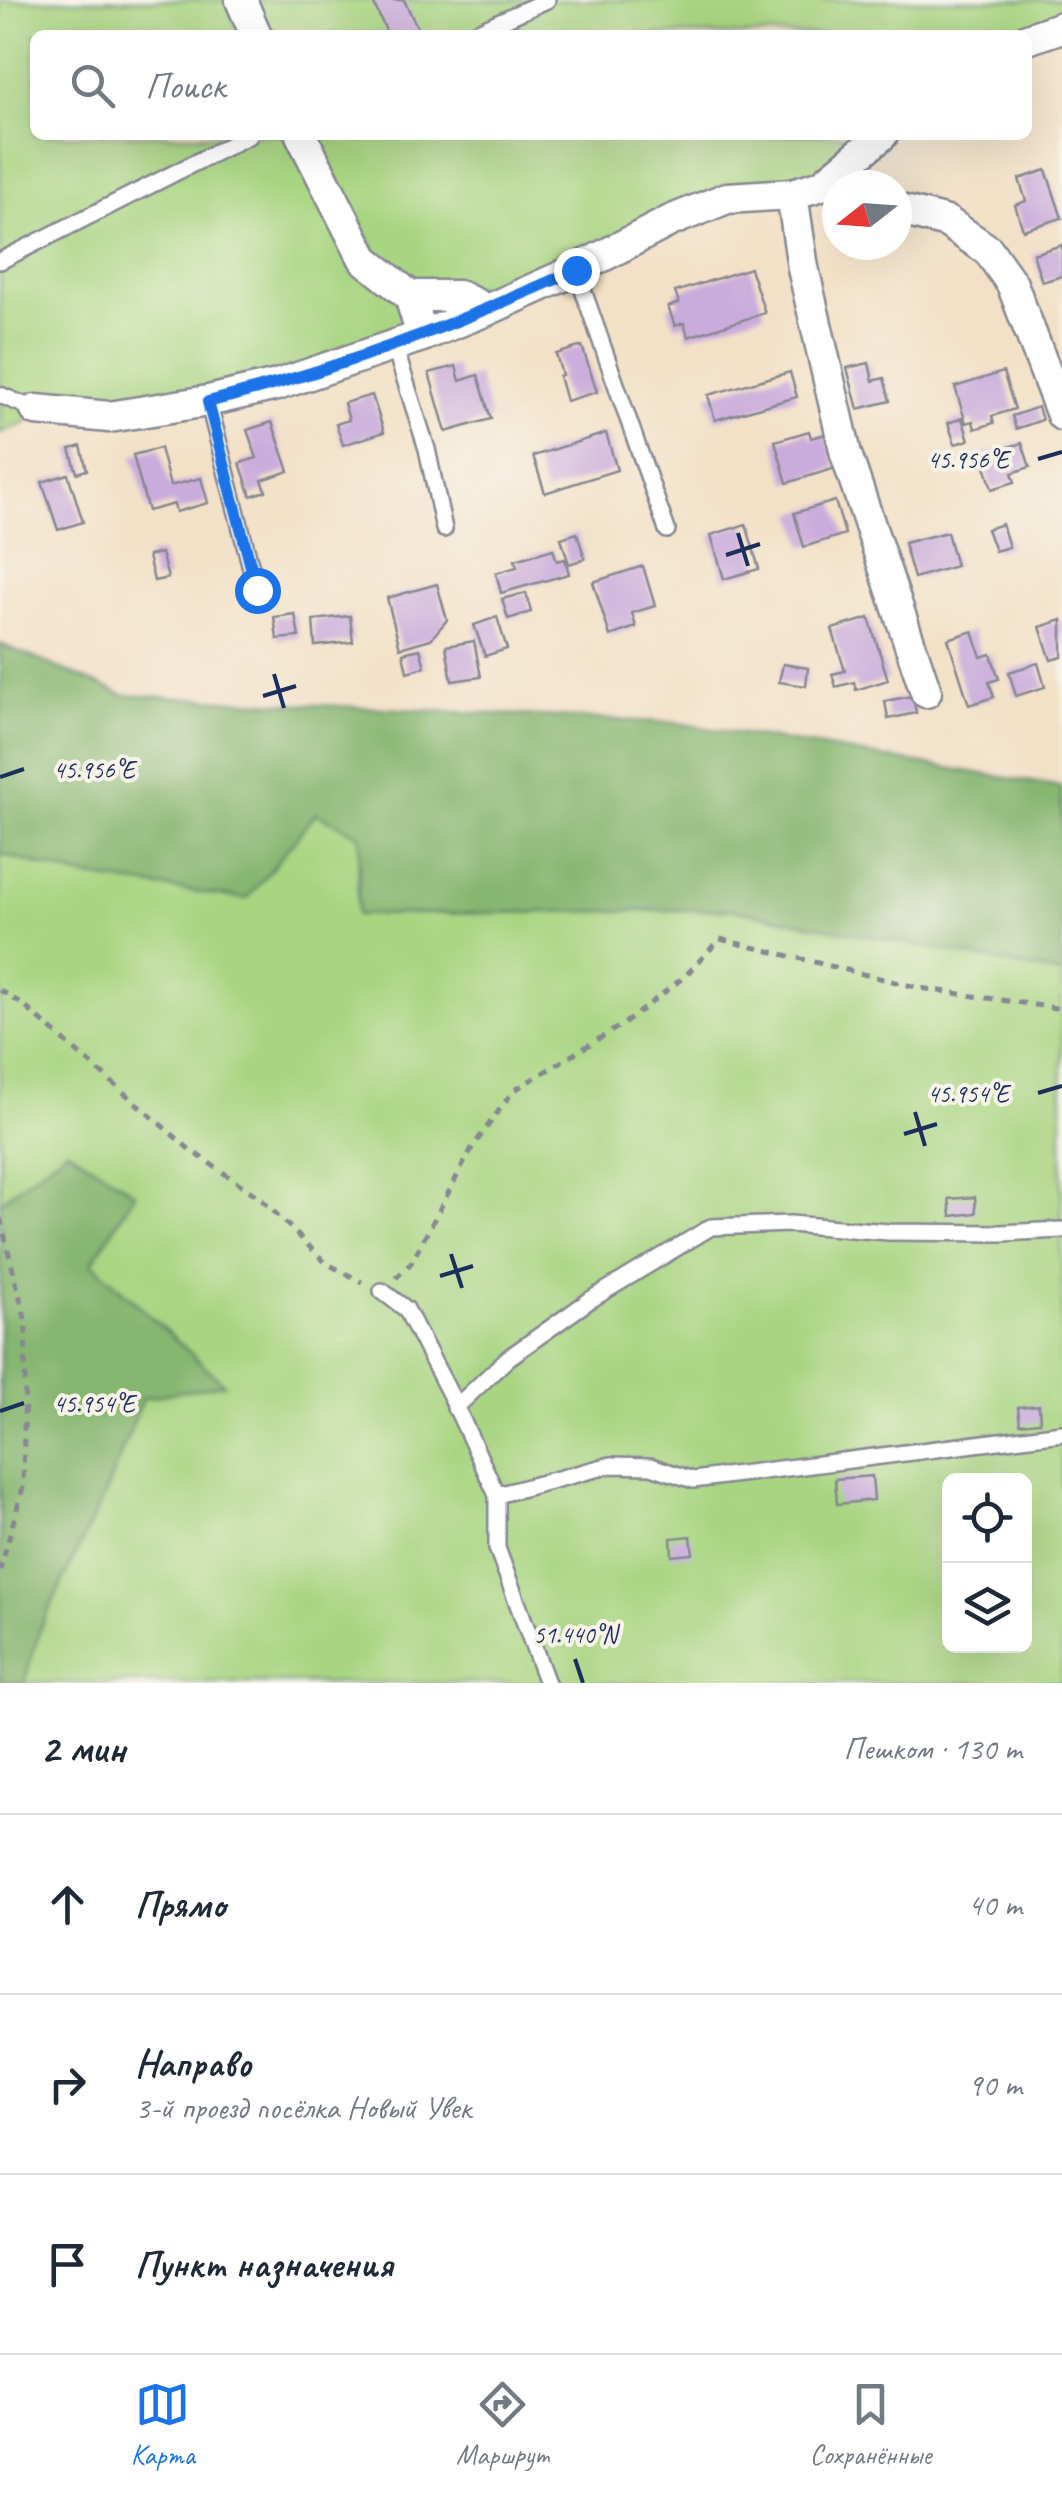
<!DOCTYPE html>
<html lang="ru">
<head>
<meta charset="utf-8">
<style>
	:root { --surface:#fff; --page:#f2f2f3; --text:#1f2937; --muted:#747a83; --line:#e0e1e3; --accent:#1a73e8 }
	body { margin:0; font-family:Caveat,sans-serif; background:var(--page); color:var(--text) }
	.controls { position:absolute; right:30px; bottom:30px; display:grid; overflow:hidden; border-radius:15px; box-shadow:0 10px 40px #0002 }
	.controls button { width:90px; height:90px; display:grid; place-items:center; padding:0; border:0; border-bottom:2px solid var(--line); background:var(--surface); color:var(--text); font:50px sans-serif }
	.compass { position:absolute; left:822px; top:170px; width:90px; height:90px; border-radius:50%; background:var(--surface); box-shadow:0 10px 40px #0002; rotate:253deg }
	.stop { position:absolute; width:30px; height:30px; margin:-22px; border:8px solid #1a73e8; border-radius:50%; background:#fff }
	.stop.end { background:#1a73e8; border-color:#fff; box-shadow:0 2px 10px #0008 }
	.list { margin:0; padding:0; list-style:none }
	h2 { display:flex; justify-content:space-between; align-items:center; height:130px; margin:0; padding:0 40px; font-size:42px }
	h2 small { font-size:32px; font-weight:400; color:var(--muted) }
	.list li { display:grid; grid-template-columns:65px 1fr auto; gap:30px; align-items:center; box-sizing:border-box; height:180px; padding:0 40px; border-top:2px solid var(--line) }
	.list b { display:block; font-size:38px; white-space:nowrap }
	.list p { margin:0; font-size:32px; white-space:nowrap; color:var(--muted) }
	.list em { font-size:32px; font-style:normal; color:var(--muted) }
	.icon { flex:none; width:55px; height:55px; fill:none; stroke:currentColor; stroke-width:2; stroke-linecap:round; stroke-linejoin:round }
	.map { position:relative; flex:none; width:1062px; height:1683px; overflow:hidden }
	.search { position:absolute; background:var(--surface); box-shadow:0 10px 40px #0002; left:30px; right:30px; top:30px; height:110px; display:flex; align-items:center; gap:25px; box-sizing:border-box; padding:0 35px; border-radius:15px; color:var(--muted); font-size:38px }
	.sheet { height:670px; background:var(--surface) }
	nav { display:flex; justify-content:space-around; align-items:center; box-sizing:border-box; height:140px; border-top:2px solid var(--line); background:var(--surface); font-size:28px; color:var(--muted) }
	nav a { display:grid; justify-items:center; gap:5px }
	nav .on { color:var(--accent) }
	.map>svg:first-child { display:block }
</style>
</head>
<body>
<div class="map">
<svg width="1062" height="1683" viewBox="0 0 1062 1683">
	<rect width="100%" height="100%" fill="#f7f3e8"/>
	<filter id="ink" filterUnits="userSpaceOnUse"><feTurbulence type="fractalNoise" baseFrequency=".01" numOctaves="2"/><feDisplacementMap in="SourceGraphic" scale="20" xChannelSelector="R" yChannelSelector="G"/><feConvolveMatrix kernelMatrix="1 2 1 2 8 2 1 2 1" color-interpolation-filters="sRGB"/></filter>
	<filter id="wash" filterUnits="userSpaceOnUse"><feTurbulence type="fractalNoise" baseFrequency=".0048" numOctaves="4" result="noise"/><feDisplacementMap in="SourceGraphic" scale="40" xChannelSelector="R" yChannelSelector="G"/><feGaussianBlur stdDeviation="2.25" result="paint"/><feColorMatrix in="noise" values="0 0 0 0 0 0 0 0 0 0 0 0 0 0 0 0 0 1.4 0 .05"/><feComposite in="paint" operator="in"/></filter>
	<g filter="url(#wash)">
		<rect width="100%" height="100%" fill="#f3e1c7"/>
		<g fill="#a9d582" stroke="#628270" stroke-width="2.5" fill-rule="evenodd">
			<polygon points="0,0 227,0 240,35 35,35 35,135 285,135 312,180 400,304 405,323 393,332 275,377 109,409 41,399 26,422 0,433"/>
			<polygon points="254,0 1062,0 1062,20 1019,35 268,35"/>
			<polygon points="313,135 868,135 815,174 512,286 463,288 416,284 379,260"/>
			<path d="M316 813 360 836 357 915 732 909 1062 974V1683H24L40 1629 105 1493 143 1398 223 1383 92 1263 135 1194 67 1150 0 1202V854L81 876ZM950 1480H1024V1646H950Z"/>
		</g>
		<g fill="#86b670" stroke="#507267" stroke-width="2.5">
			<polygon points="0,644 124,695 677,723 1062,787 1062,974 732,909 357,915 360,836 316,813 247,899 81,876 0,854"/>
			<polygon points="67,1149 135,1193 92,1263 224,1384 143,1398 105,1493 40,1629 24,1683 0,1683 0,1202"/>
		</g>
		<g id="blocks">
			<g fill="#caacdc">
				<polygon points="372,0 404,0 421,35 388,35"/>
				<polygon points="1046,170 1062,218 1023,230 1015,205 1026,201 1019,179"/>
				<polygon points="1062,245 1062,276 1042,282 1033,254"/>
				<polygon points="750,268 765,313 688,337 684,323 675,326 668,307 679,303 675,292"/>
				<polygon points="582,346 597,392 566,401 559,376 562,375 556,354"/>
				<polygon points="869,363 873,381 884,378 890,401 858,409 847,368"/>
				<polygon points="456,366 460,381 478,375 491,419 446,432 429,373"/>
				<polygon points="790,372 797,397 715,420 708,395"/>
				<polygon points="1003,372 1015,409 992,416 994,423 975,429 973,421 966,423 955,387"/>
				<polygon points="372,395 384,432 343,445 336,424 349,420 344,403"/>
				<polygon points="1038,407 1042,420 1016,429 1012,416"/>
				<polygon points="962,418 969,440 955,444 948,423"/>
				<polygon points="272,422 289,471 262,480 266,491 251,496 240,463 257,458 247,430"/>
				<polygon points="809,431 811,438 826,434 836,468 787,483 775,441"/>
				<polygon points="606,433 617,470 545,493 533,456"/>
				<polygon points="1022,443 1030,467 1012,473 1015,482 992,489 982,455"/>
				<polygon points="81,446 87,470 77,473 70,449"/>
				<polygon points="160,448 170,486 201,478 208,503 176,512 174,504 148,511 133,455"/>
				<polygon points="68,474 83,522 58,530 42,482"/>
				<polygon points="835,501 845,534 804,547 794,513"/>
				<polygon points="746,524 759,569 724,579 711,535"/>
				<polygon points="1002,524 1009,547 995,551 987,529"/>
				<polygon points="947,532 956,566 914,578 904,543"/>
				<polygon points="577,533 585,559 569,564 561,538"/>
				<polygon points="553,549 557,561 565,559 569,574 501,593 496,573 517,567 515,560"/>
				<polygon points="161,553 168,578 154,581 148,556"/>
				<polygon points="643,566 655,606 632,613 636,627 610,636 593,582"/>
				<polygon points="437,584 447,620 431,639 400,648 387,598"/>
				<polygon points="526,593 531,612 508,619 502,599"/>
				<polygon points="295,614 299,637 277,639 274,617"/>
				<polygon points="350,616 353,642 315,646 313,620"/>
				<polygon points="497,617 507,649 485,656 474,625"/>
				<polygon points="869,618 888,680 856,690 854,682 836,687 832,674 845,671 832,629"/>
				<polygon points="1062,620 1062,657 1051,660 1040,627"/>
				<polygon points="973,631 981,657 991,654 999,679 989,682 994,697 969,705 948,639"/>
				<polygon points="474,641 481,677 452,681 446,646"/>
				<polygon points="420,649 425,667 407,672 403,653"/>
				<polygon points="1038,663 1045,687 1016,696 1009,672"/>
				<polygon points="783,664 808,668 806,686 779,682"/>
				<polygon points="913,696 916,713 888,719 885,701"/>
				<polygon points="975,1197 976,1213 951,1216 949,1199"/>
				<polygon points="1039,1405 1040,1422 1020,1424 1018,1407"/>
				<polygon points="872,1476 874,1500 837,1504 835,1479"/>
				<polygon points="691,1536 693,1554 672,1556 671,1538"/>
			</g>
		</g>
	</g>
	<g filter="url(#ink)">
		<use href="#blocks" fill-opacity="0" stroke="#878892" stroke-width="2.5"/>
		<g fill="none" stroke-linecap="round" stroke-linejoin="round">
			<defs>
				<g id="lane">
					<polyline points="469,35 547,0"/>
					<polyline points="0,261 250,135"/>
					<polyline points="576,270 667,530"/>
					<polyline points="394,345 427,449 444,529"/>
					<polyline points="0,395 36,410"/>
					<polyline points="208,401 257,591"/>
					<polyline points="382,1291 406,1309 450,1394 497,1495 497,1548 547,1683"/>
					<polyline points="455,1408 508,1358 590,1300 711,1227 790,1224 888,1232 1001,1233 1062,1230"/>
					<polyline points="497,1495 611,1465 651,1466 693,1480 1062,1433"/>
				</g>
				<g id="street">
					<polyline points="241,0 256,35"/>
					<polyline points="1027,39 1062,27"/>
					<polyline points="301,135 364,259 410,296 422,336"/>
					<polyline points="792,194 803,268 846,454 926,692"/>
					<polyline points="897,209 947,222 988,250 1012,284 1062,415"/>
					<polyline points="410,296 459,296 487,310"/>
					<polyline points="36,410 109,417 208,401 277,385 422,336 487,310 576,270 670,221 727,198 792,194 822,185 882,135"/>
				</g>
			</defs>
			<use href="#lane" stroke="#878892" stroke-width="20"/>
			<use href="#street" stroke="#878892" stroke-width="35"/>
			<g stroke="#878892" stroke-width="5" stroke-dasharray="8 8" stroke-linecap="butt">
				<polyline points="0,990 22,1004 189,1149 260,1198 326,1263 362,1282"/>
				<polyline points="0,1218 26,1322 23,1487 0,1570"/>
				<polyline points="396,1278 411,1263 472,1148 513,1091 625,1023 684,977 720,939 920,988 1062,1009"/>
			</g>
			<use href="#lane" stroke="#fff" stroke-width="15"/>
			<use href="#street" stroke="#fff" stroke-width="30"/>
		</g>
	</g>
	<g fill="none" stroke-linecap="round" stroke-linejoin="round" filter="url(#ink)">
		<path stroke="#1a73e8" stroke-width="12" d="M257 590 208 402C335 371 456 324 576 270"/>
	</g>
	<path fill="none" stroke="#1b2f5e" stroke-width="4" d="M1038 459 1062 452M738 533 748 566M726 555 760 544M274 674 284 708M263 696 296 686M0 777 24 769M1038 1093 1062 1086M915 1112 925 1146M904 1134 937 1124M451 1254 462 1288M440 1276 473 1266M0 1411 24 1403M575 1659 583 1683"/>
	<g font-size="25" text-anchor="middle" fill="#1b2f5e" stroke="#f7f3e8" stroke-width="8" stroke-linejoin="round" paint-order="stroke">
		<text x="968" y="468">45.956°E</text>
		<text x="94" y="778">45.956°E</text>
		<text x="968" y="1102">45.954°E</text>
		<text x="94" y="1412">45.954°E</text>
		<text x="575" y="1643">51.440°N</text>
	</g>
</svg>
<div class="controls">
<button><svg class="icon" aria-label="locate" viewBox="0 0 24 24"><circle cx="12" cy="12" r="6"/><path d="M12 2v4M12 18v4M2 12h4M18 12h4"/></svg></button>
<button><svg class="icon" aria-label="layers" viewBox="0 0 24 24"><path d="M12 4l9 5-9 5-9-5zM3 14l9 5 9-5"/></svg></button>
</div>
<svg class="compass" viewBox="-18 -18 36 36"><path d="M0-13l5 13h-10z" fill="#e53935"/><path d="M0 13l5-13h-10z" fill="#747a83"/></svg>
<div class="stop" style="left:257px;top:590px"></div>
<div class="stop end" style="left:576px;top:270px"></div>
<div class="search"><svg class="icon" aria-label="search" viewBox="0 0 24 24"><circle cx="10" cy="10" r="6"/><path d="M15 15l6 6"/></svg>Поиск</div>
</div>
<section class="sheet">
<h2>2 мин<small>Пешком · 130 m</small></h2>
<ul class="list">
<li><svg class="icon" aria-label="ahead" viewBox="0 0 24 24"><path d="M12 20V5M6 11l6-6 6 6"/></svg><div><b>Прямо</b></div><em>40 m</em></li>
<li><svg class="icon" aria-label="right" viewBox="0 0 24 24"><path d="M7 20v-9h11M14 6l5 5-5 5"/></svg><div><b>Направо</b><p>3-й проезд посёлка Новый Увек</p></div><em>90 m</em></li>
<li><svg class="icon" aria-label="arrive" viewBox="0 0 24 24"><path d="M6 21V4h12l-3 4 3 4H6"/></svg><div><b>Пункт назначения</b></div></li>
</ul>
</section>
<nav>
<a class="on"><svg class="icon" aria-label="map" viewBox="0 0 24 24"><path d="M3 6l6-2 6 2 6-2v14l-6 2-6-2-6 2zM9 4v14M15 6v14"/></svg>Карта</a>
<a><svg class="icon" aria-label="directions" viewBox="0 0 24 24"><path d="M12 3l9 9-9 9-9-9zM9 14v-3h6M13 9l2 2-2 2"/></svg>Маршрут</a>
<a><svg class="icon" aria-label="saved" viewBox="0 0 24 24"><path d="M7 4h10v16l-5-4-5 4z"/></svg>Сохранённые</a>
</nav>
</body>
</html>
